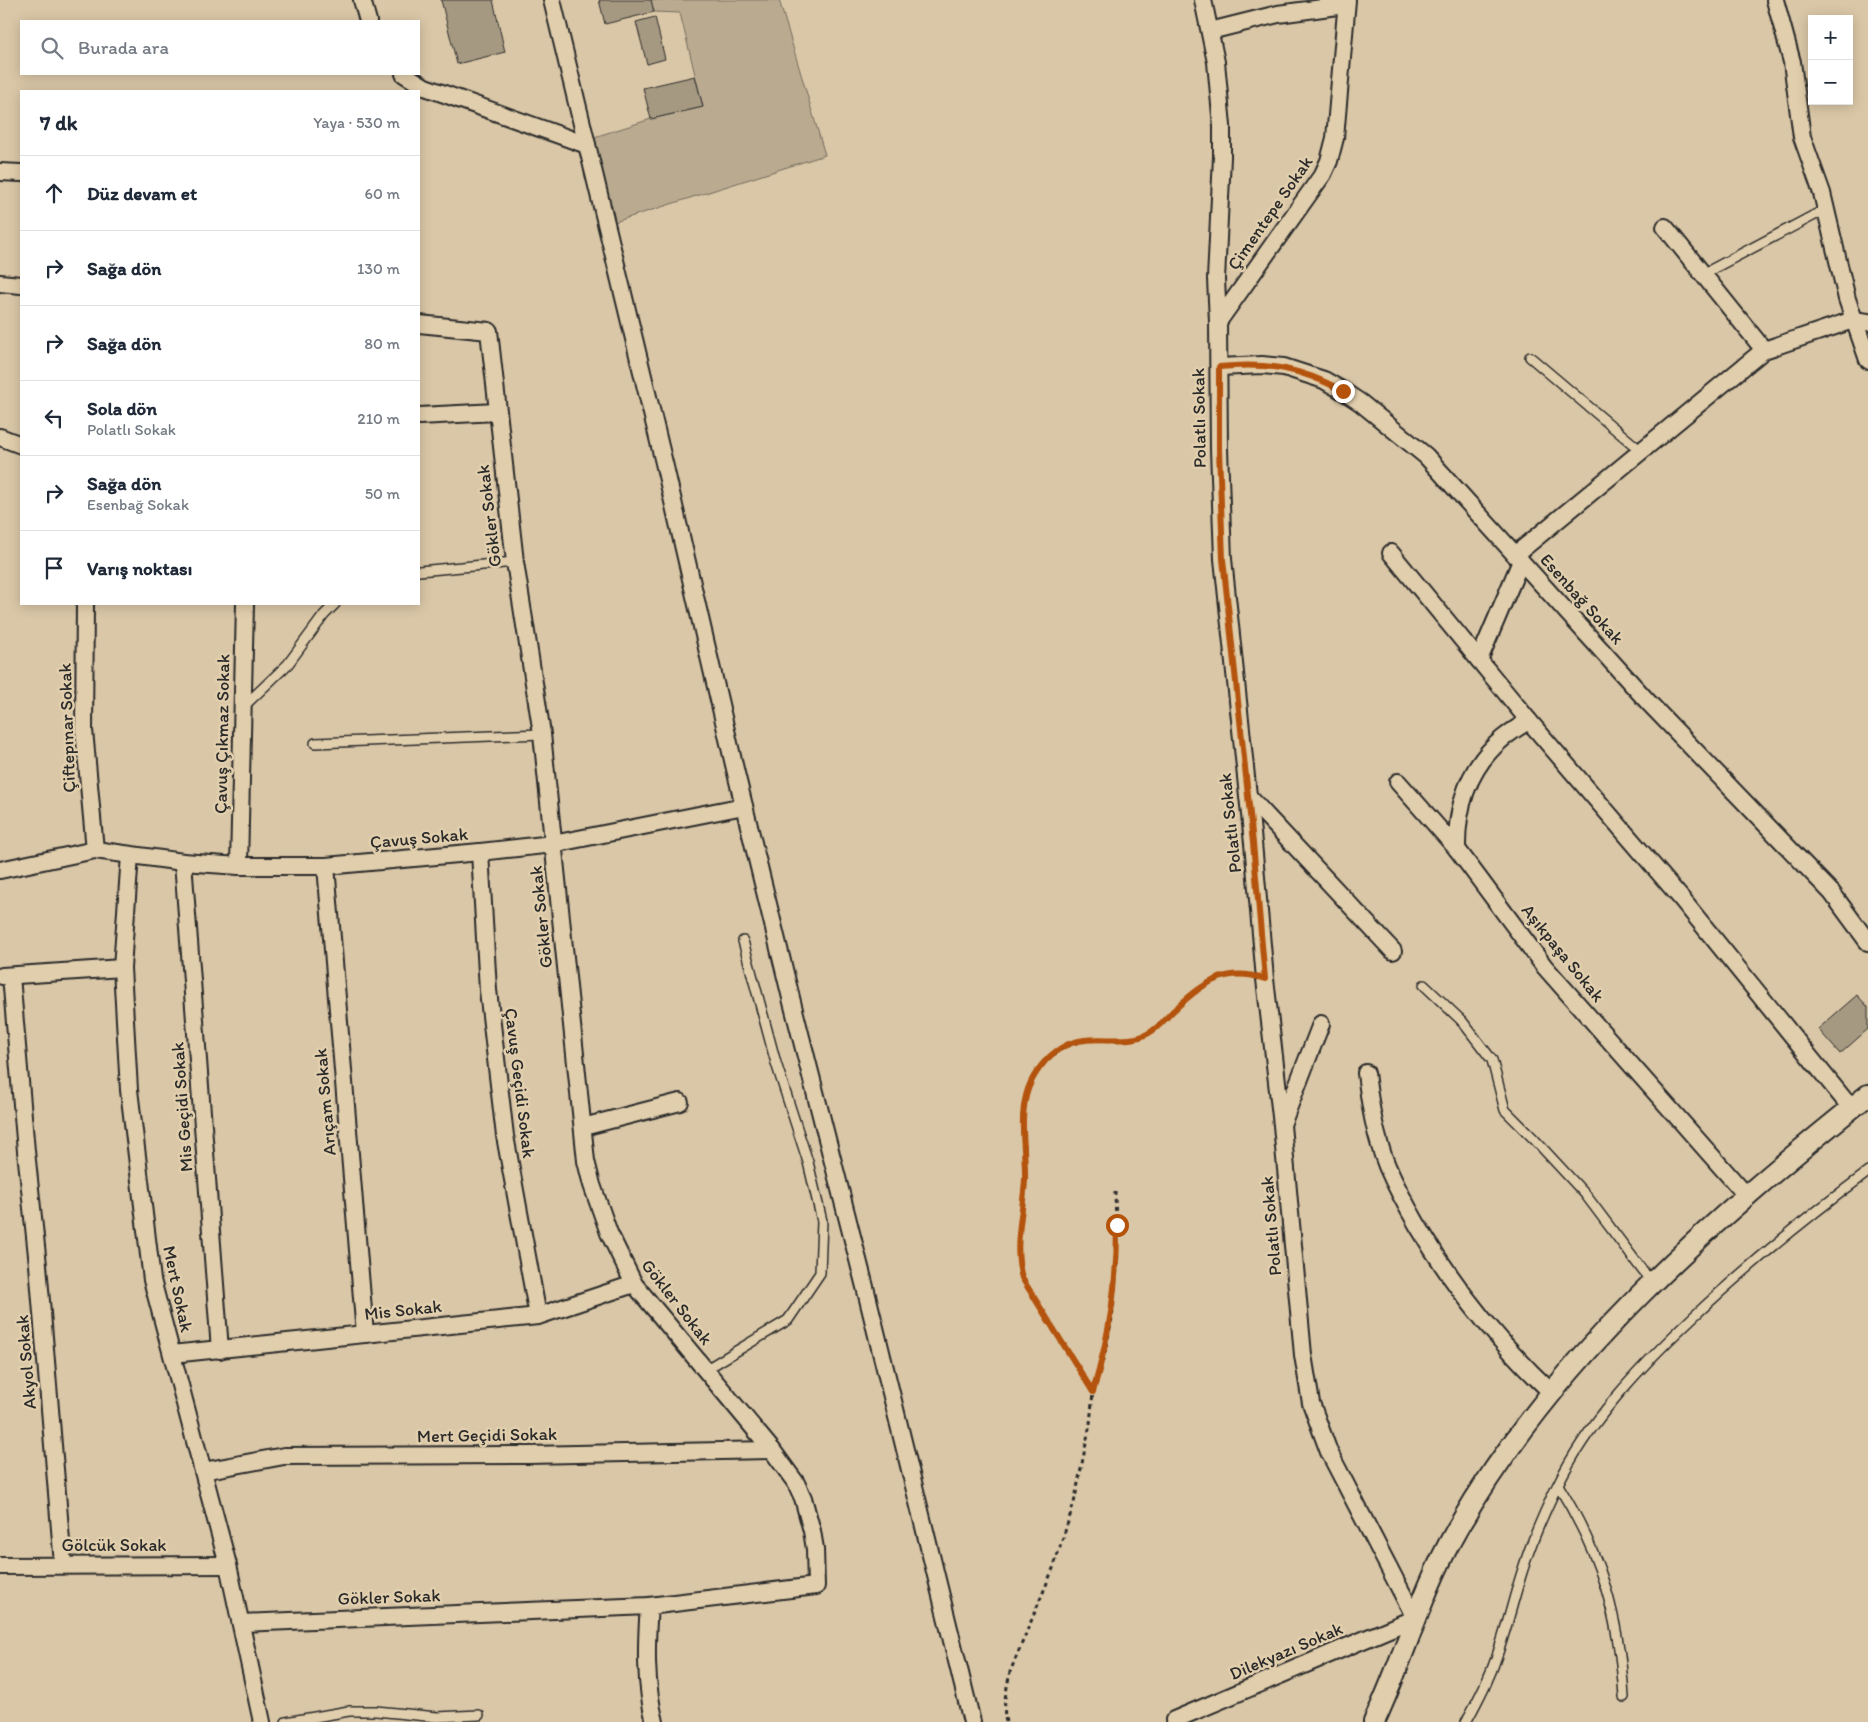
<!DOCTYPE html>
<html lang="tr">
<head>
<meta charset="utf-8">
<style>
	:root { --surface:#fff; --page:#f6f6f7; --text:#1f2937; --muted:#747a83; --line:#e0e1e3 }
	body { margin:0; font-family:Itim,sans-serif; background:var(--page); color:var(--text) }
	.controls { position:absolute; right:15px; top:15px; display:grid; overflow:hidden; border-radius:0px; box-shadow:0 2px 12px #0003 }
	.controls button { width:45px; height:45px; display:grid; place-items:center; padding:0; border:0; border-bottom:1px solid var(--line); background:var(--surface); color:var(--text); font:25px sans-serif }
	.stop { position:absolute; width:15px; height:15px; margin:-11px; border:4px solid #b45309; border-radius:50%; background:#fff }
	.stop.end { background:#b45309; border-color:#fff; box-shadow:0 1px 5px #0008 }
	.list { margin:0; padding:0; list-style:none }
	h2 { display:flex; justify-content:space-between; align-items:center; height:65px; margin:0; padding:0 20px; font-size:21px }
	h2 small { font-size:16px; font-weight:400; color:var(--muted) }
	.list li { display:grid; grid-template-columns:32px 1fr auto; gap:15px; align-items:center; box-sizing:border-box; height:75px; padding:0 20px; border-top:1px solid var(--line) }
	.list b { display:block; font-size:19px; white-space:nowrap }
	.list p { margin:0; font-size:16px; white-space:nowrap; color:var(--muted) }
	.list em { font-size:16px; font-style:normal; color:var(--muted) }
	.icon { flex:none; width:28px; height:28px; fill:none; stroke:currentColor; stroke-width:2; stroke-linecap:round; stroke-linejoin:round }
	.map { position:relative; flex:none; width:1868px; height:1722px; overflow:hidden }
	.search { position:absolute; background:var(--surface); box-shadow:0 2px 12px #0003; left:20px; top:20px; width:400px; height:55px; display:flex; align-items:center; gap:12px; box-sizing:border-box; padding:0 18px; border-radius:0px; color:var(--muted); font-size:19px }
	.panel { position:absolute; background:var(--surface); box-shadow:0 2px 12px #0003; left:20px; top:90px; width:400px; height:515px; border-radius:0px }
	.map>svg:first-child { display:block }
</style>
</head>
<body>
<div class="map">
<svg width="1868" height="1722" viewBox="0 0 1868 1722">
	<rect width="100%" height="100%" fill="#dac7a7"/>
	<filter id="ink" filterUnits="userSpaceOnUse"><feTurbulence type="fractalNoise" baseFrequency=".02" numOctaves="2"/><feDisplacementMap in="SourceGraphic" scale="10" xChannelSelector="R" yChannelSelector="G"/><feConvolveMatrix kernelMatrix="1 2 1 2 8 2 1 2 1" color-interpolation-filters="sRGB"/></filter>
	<g filter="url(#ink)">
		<polygon fill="#baab90" stroke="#726b5e" points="651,0 779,0 825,155 605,225 585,140 651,119 703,107 680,13 654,12"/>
		<g fill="#a69982" stroke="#2b2b2b">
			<polygon points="441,0 493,0 505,52 457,64"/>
			<polygon points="599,0 651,0 654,12 605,24"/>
			<polygon points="655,17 665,59 647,64 636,22"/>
			<polygon points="695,76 703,107 651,119 643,88"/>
			<polygon points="1857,995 1868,1007 1868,1029 1840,1054 1818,1029"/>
		</g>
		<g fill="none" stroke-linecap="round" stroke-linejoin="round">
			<defs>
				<g id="service">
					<polyline points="1703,274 1826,209"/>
					<polyline points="1530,357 1641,451"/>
					<polyline points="419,571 515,562"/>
					<polyline points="243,707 288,664 324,615 335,604"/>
					<polyline points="315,743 542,734"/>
					<polyline points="1424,985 1462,1021 1492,1060 1505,1110 1534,1139 1585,1194 1652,1283"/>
					<polyline points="705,1370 788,1320 820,1273 822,1221 808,1162 776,1063 743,941"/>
					<path d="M1558 1485C1601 1554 1619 1616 1624 1697"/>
					<polyline points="286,1722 349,1711 376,1711 437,1717 479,1715"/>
					<path d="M1466 1722C1477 1702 1488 1682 1495 1661 1507 1629 1514 1595 1525 1563 1533 1537 1545 1511 1557 1486 1588 1422 1639 1368 1691 1319 1747 1266 1806 1218 1868 1172"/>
				</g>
				<g id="minor">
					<polyline points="362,0 368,21"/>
					<polyline points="552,0 665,467 735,769 792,1002 866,1291 972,1722"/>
					<polyline points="1775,0 1792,62 1802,137 1822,193 1847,299 1868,360"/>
					<polyline points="1210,31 1278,14 1345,5"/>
					<polyline points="404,74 425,87 587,145"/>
					<polyline points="0,172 21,173"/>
					<polyline points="1665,227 1764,350"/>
					<polyline points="0,283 21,285"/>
					<polyline points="1218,322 1323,174 1329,161 1335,138 1347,0"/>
					<polyline points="1219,367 1262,365 1284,367 1324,380 1343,391 1361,403 1426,456 1649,703 1832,893 1868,942"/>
					<polyline points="419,416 497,412"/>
					<polyline points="0,437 21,445"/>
					<polyline points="1391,553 1529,721 1680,897 1851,1108"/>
					<polyline points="1515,555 1764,350 1853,320 1868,322"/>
					<polyline points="85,604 84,730 95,850"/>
					<polyline points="1479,660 1521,561"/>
					<path d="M1529 721C1478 748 1456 792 1457 849L1544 966 1746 1195"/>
					<polyline points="1398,782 1457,849"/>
					<polyline points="1248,796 1393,951"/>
					<polyline points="480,852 488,990 505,1136 538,1316"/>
					<polyline points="130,855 122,968 129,1090 152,1280 228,1565 262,1722"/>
					<polyline points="183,862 220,1350"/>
					<polyline points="239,866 245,604"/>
					<polyline points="326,866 365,1334"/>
					<polyline points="0,870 95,850 183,862 239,866 326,866 480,852 553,844 744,806"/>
					<polyline points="2,976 122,968"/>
					<polyline points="11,976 26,1151 38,1265 63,1565"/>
					<path d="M1366 1073C1370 1105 1375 1136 1387 1166 1396 1187 1407 1207 1418 1226 1455 1289 1499 1343 1551 1392"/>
					<polyline points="1283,1122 1321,1024"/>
					<polyline points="583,1127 680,1102"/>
					<polyline points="172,1354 538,1316 634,1284"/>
					<polyline points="203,1471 284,1456 528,1455 772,1450"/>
					<polyline points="0,1566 228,1565"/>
					<path d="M649 1606C646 1645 645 1684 655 1722"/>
					<polyline points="241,1623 649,1606 816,1586 815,1549 812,1531 803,1498 796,1483 772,1450 634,1284 609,1233 592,1185 586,1161 542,734 515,562 489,331 419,324"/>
					<polyline points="1175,1722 1174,1720 1415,1618 1329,1452 1311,1403 1303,1355 1282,1125 1265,979 1253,843 1223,559 1219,449 1218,322 1216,279 1222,157 1222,126 1216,62 1203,0"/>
				</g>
				<path id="tertiary" d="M1374 1722C1404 1659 1421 1592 1456 1531 1556 1355 1712 1220 1868 1095"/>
			</defs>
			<use href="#service" stroke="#2b2b2b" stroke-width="12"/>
			<use href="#minor" stroke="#2b2b2b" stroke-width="20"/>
			<use href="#tertiary" stroke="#2b2b2b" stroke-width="24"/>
			<g stroke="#2b2b2b" stroke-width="3" stroke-dasharray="4 4" stroke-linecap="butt">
				<path d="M1093 1392 1022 1278C1013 1245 1023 1214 1025 1181 1026 1150 1017 1116 1029 1087 1036 1069 1050 1054 1067 1046 1095 1032 1127 1048 1151 1032 1157 1027 1162 1022 1168 1016 1190 995 1215 971 1248 975"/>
				<path d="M1006 1722C1002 1706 1007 1688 1010 1672L1054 1566 1074 1503 1090 1424 1093 1392 1105 1351 1112 1317 1117 1258 1115 1192"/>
			</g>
			<use href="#service" stroke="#e1ceac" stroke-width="9"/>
			<use href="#minor" stroke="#e1ceac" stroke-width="16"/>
			<use href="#tertiary" stroke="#e1ceac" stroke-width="20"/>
		</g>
	</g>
	<g fill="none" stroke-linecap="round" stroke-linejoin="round" filter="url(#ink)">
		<path stroke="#b45309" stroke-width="6" d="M1117 1225C1117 1287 1110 1333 1093 1392L1022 1278C1013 1245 1023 1214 1025 1180 1026 1150 1018 1118 1028 1089 1034 1073 1046 1057 1061 1048 1090 1030 1123 1048 1149 1033 1158 1028 1165 1019 1172 1012 1201 985 1224 965 1265 979L1253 843 1223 559 1219 449V367C1266 362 1301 368 1343 391"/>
	</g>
	<g text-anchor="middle" stroke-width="5" stroke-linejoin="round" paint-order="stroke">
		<g font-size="18" fill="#2b2b2b" stroke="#e1ceac">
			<text transform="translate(1270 213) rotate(-55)" y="6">Çimentepe Sokak</text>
			<text transform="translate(1199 418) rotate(-91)" y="6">Polatlı Sokak</text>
			<text transform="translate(489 516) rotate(-97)" y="6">Gökler Sokak</text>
			<text transform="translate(1582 599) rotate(48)" y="6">Esenbağ Sokak</text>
			<text transform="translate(67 728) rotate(-92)" y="6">Çiftepınar Sokak</text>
			<text transform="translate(222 734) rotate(-89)" y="6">Çavuş Çıkmaz Sokak</text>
			<text transform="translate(1230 823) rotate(-96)" y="6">Polatlı Sokak</text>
			<text transform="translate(419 838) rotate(-5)" y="6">Çavuş Sokak</text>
			<text transform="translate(541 917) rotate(-96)" y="6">Gökler Sokak</text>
			<text transform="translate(1563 953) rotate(51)" y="6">Aşıkpaşa Sokak</text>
			<text transform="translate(520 1083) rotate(83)" y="6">Çavuş Geçidi Sokak</text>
			<text transform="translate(325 1102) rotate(-95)" y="6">Arıçam Sokak</text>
			<text transform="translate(182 1107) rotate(-94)" y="6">Mis Geçidi Sokak</text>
			<text transform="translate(1271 1226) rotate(-95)" y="6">Polatlı Sokak</text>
			<text transform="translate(178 1289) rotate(78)" y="6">Mert Sokak</text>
			<text transform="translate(677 1302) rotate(52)" y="6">Gökler Sokak</text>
			<text transform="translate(403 1310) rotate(-6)" y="6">Mis Sokak</text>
			<text transform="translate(26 1362) rotate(-95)" y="6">Akyol Sokak</text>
			<text transform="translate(487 1435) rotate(-1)" y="6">Mert Geçidi Sokak</text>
			<text x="114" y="1551">Gölcük Sokak</text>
			<text transform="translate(389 1597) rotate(-2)" y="6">Gökler Sokak</text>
			<text transform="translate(1286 1651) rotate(-23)" y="6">Dilekyazı Sokak</text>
		</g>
	</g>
</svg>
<div class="controls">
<button>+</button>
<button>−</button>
</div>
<div class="stop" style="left:1117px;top:1225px"></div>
<div class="stop end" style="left:1343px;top:391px"></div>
<div class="search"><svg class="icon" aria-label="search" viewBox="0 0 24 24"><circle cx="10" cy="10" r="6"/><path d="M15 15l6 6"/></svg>Burada ara</div>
<section class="panel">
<h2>7 dk<small>Yaya · 530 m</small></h2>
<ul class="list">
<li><svg class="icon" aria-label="ahead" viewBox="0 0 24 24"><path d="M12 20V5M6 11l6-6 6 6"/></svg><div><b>Düz devam et</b></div><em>60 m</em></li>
<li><svg class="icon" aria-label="right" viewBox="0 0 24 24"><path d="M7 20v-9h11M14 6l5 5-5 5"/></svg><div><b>Sağa dön</b></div><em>130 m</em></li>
<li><svg class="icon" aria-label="right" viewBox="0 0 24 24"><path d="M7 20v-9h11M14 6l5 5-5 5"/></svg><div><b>Sağa dön</b></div><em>80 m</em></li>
<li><svg class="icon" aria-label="left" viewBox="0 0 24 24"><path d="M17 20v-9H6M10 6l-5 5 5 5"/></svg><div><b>Sola dön</b><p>Polatlı Sokak</p></div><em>210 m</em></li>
<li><svg class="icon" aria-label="right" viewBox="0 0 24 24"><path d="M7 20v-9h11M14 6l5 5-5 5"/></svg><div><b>Sağa dön</b><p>Esenbağ Sokak</p></div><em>50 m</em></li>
<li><svg class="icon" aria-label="arrive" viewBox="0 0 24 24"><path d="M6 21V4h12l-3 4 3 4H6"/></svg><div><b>Varış noktası</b></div></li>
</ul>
</section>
</div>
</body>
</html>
